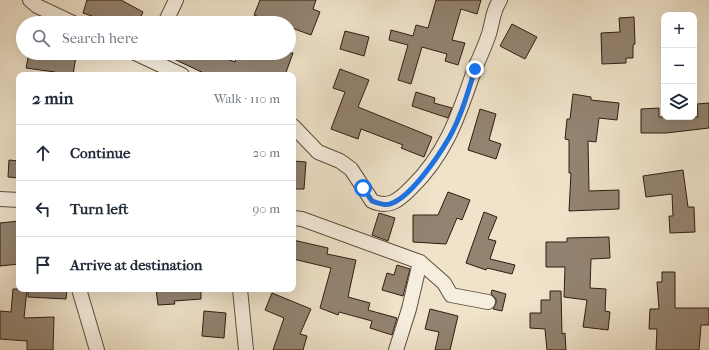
<!DOCTYPE html>
<html lang="en">
<head>
<meta charset="utf-8">
<style>
	:root { --surface:#fff; --page:#f2f2f3; --text:#1f2937; --muted:#747a83; --line:#e0e1e3 }
	body { margin:0; font-family:"IM FELL French Canon",serif; background:var(--page); color:var(--text) }
	.controls { position:absolute; right:12px; top:12px; display:grid; overflow:hidden; border-radius:8px; box-shadow:0 4px 16px #0002 }
	.controls button { width:36px; height:36px; display:grid; place-items:center; padding:0; border:0; border-bottom:1px solid var(--line); background:var(--surface); color:var(--text); font:20px sans-serif }
	.stop { position:absolute; width:12px; height:12px; margin:-9px; border:3px solid #1a73e8; border-radius:50%; background:#fff }
	.stop.end { background:#1a73e8; border-color:#fff; box-shadow:0 1px 4px #0008 }
	.list { margin:0; padding:0; list-style:none }
	h2 { display:flex; justify-content:space-between; align-items:center; height:52px; margin:0; padding:0 16px; font-size:17px }
	h2 small { font-size:13px; font-weight:400; color:var(--muted) }
	.list li { display:grid; grid-template-columns:26px 1fr auto; gap:12px; align-items:center; box-sizing:border-box; height:56px; padding:0 16px; border-top:1px solid var(--line) }
	.list b { display:block; font-size:15px; white-space:nowrap }
	.list em { font-size:13px; font-style:normal; color:var(--muted) }
	.icon { flex:none; width:22px; height:22px; fill:none; stroke:currentColor; stroke-width:2; stroke-linecap:round; stroke-linejoin:round }
	.map { position:relative; flex:none; width:709px; height:350px; overflow:hidden }
	.search { position:absolute; background:var(--surface); box-shadow:0 4px 16px #0002; left:16px; top:16px; width:280px; height:44px; display:flex; align-items:center; gap:10px; box-sizing:border-box; padding:0 14px; border-radius:22px; color:var(--muted); font-size:15px }
	.panel { position:absolute; background:var(--surface); box-shadow:0 4px 16px #0002; left:16px; top:72px; width:280px; height:220px; border-radius:8px }
	.map>svg:first-child { display:block }
</style>
</head>
<body>
<div class="map">
<svg width="709" height="350" viewBox="0 0 709 350">
	<rect width="100%" height="100%" fill="#efe3ca"/>
	<filter id="stains"><feTurbulence type="fractalNoise" baseFrequency=".005" numOctaves="4"/><feColorMatrix values="0 0 0 0 .2 0 0 0 0 .09 0 0 0 0 .02 0 0 0 .5 -.17"/></filter>
	<radialGradient id="worn" r=".72"><stop offset=".6" stop-color="#630" stop-opacity="0"/><stop offset="1" stop-color="#630" stop-opacity=".3"/></radialGradient>
	<g fill="#938371" stroke="#301c11">
		<polygon points="87,0 121,0 143,12 138,23 105,23 106,21 83,13"/>
		<polygon points="260,0 316,0 313,9 320,12 311,35 289,27 289,23 275,23 254,15"/>
		<polygon points="436,0 481,0 477,14 461,9 452,40 465,43 458,65 445,61 447,54 422,47 411,84 398,80 408,45 389,40 391,30 413,36 416,25 428,28"/>
		<polygon points="634,17 635,44 633,45 633,58 626,58 626,63 602,64 601,33 620,32 619,18"/>
		<polygon points="512,24 537,37 525,59 500,46"/>
		<polygon points="345,31 369,37 364,56 340,49"/>
		<polygon points="29,53 53,53 76,56 73,75 55,75 55,72 26,68"/>
		<polygon points="161,53 211,53 235,62 238,53 293,53 285,75 208,75"/>
		<polygon points="340,69 369,80 358,107 432,137 424,157 401,148 403,145 361,129 358,139 331,129 345,92 333,88"/>
		<polygon points="416,92 435,98 434,103 452,108 448,118 412,106"/>
		<polygon points="573,94 591,97 591,100 619,103 617,120 599,118 596,142 588,141 589,191 619,190 619,209 569,211 571,173 569,173 569,140 565,139 567,119 570,119"/>
		<polygon points="709,103 709,128 666,133 641,133 641,109 659,108 659,117 698,117 697,104"/>
		<polygon points="480,109 496,114 489,140 501,144 496,159 468,150"/>
		<polygon points="9,160 19,161 19,178 8,177"/>
		<polygon points="293,161 306,162 304,189 293,189"/>
		<polygon points="683,170 688,207 694,207 695,232 670,233 669,216 673,216 672,194 646,197 643,176"/>
		<polygon points="448,192 470,200 462,220 457,218 446,244 413,242 413,215 438,215"/>
		<polygon points="484,212 497,217 488,239 496,241 490,259 515,265 512,274 487,268 486,270 466,263"/>
		<polygon points="379,213 395,218 388,241 372,235"/>
		<polygon points="19,221 19,264 0,266 0,223"/>
		<polygon points="609,237 610,258 591,259 590,288 606,289 605,311 610,312 608,330 583,327 587,300 564,297 565,267 546,267 546,242 567,242 567,238"/>
		<polygon points="293,240 328,248 327,254 356,260 348,297 370,303 368,310 397,318 392,335 370,328 372,321 339,312 338,315 320,308 331,268 293,259"/>
		<polygon points="397,265 410,269 403,296 382,290 387,273 394,275"/>
		<polygon points="662,272 675,272 675,308 709,308 709,325 701,325 699,350 656,350 657,329 649,329 650,309 659,309 657,282 662,282"/>
		<polygon points="13,289 27,289 24,318 54,317 53,350 27,350 27,341 0,339 0,311 11,312"/>
		<polygon points="28,289 67,289 66,299 28,297"/>
		<polygon points="156,289 201,289 201,299 174,301 175,304 158,305"/>
		<polygon points="492,290 506,294 502,311 493,309 496,303 496,299 491,294"/>
		<polygon points="550,291 561,291 562,334 565,333 566,350 547,350 545,329 530,328 530,313 541,313 541,300 550,300"/>
		<polygon points="272,293 311,309 300,334 307,336 303,350 273,350 284,318 265,310"/>
		<polygon points="430,309 458,316 450,350 435,350 439,332 425,329"/>
		<polygon points="204,311 226,313 224,338 202,336"/>
	</g>
	<g fill="none" stroke-linecap="round" stroke-linejoin="round">
		<defs>
			<g id="minor">
				<polyline points="30,0 37,6 73,23"/>
				<polyline points="165,23 176,0"/>
				<polyline points="135,53 182,75"/>
				<path d="M293 126 318 152 340 161 351 169 372 201C389 209 399 200 411 188 447 153 459 114 475 68 480 57 485 46 489 34 493 21 492 12 500 0"/>
				<polyline points="0,199 19,200"/>
				<polyline points="293,218 302,219 420,262 444,283 451,295 488,302"/>
				<polyline points="79,289 97,350"/>
				<polyline points="240,289 246,350"/>
				<polyline points="396,350 409,309 420,262"/>
			</g>
		</defs>
		<use href="#minor" stroke="#604e3f" stroke-width="16"/>
		<use href="#minor" stroke="#f5eddd" stroke-width="14"/>
	</g>
	<g fill="none" stroke-linecap="round" stroke-linejoin="round">
		<path stroke="#1a73e8" stroke-width="5" d="M363 188 372 201C377 203 384 206 390 204 410 198 438 157 449 138 461 117 468 92 475 69"/>
	</g>
	<rect width="100%" height="100%" filter="url(#stains)"/>
	<rect width="100%" height="100%" fill="url(#worn)"/>
</svg>
<div class="controls">
<button>+</button>
<button>−</button>
<button><svg class="icon" aria-label="layers" viewBox="0 0 24 24"><path d="M12 4l9 5-9 5-9-5zM3 14l9 5 9-5"/></svg></button>
</div>
<div class="stop" style="left:363px;top:188px"></div>
<div class="stop end" style="left:475px;top:69px"></div>
<div class="search"><svg class="icon" aria-label="search" viewBox="0 0 24 24"><circle cx="10" cy="10" r="6"/><path d="M15 15l6 6"/></svg>Search here</div>
<section class="panel">
<h2>2 min<small>Walk · 110 m</small></h2>
<ul class="list">
<li><svg class="icon" aria-label="ahead" viewBox="0 0 24 24"><path d="M12 20V5M6 11l6-6 6 6"/></svg><div><b>Continue</b></div><em>20 m</em></li>
<li><svg class="icon" aria-label="left" viewBox="0 0 24 24"><path d="M17 20v-9H6M10 6l-5 5 5 5"/></svg><div><b>Turn left</b></div><em>90 m</em></li>
<li><svg class="icon" aria-label="arrive" viewBox="0 0 24 24"><path d="M6 21V4h12l-3 4 3 4H6"/></svg><div><b>Arrive at destination</b></div></li>
</ul>
</section>
</div>
</body>
</html>
